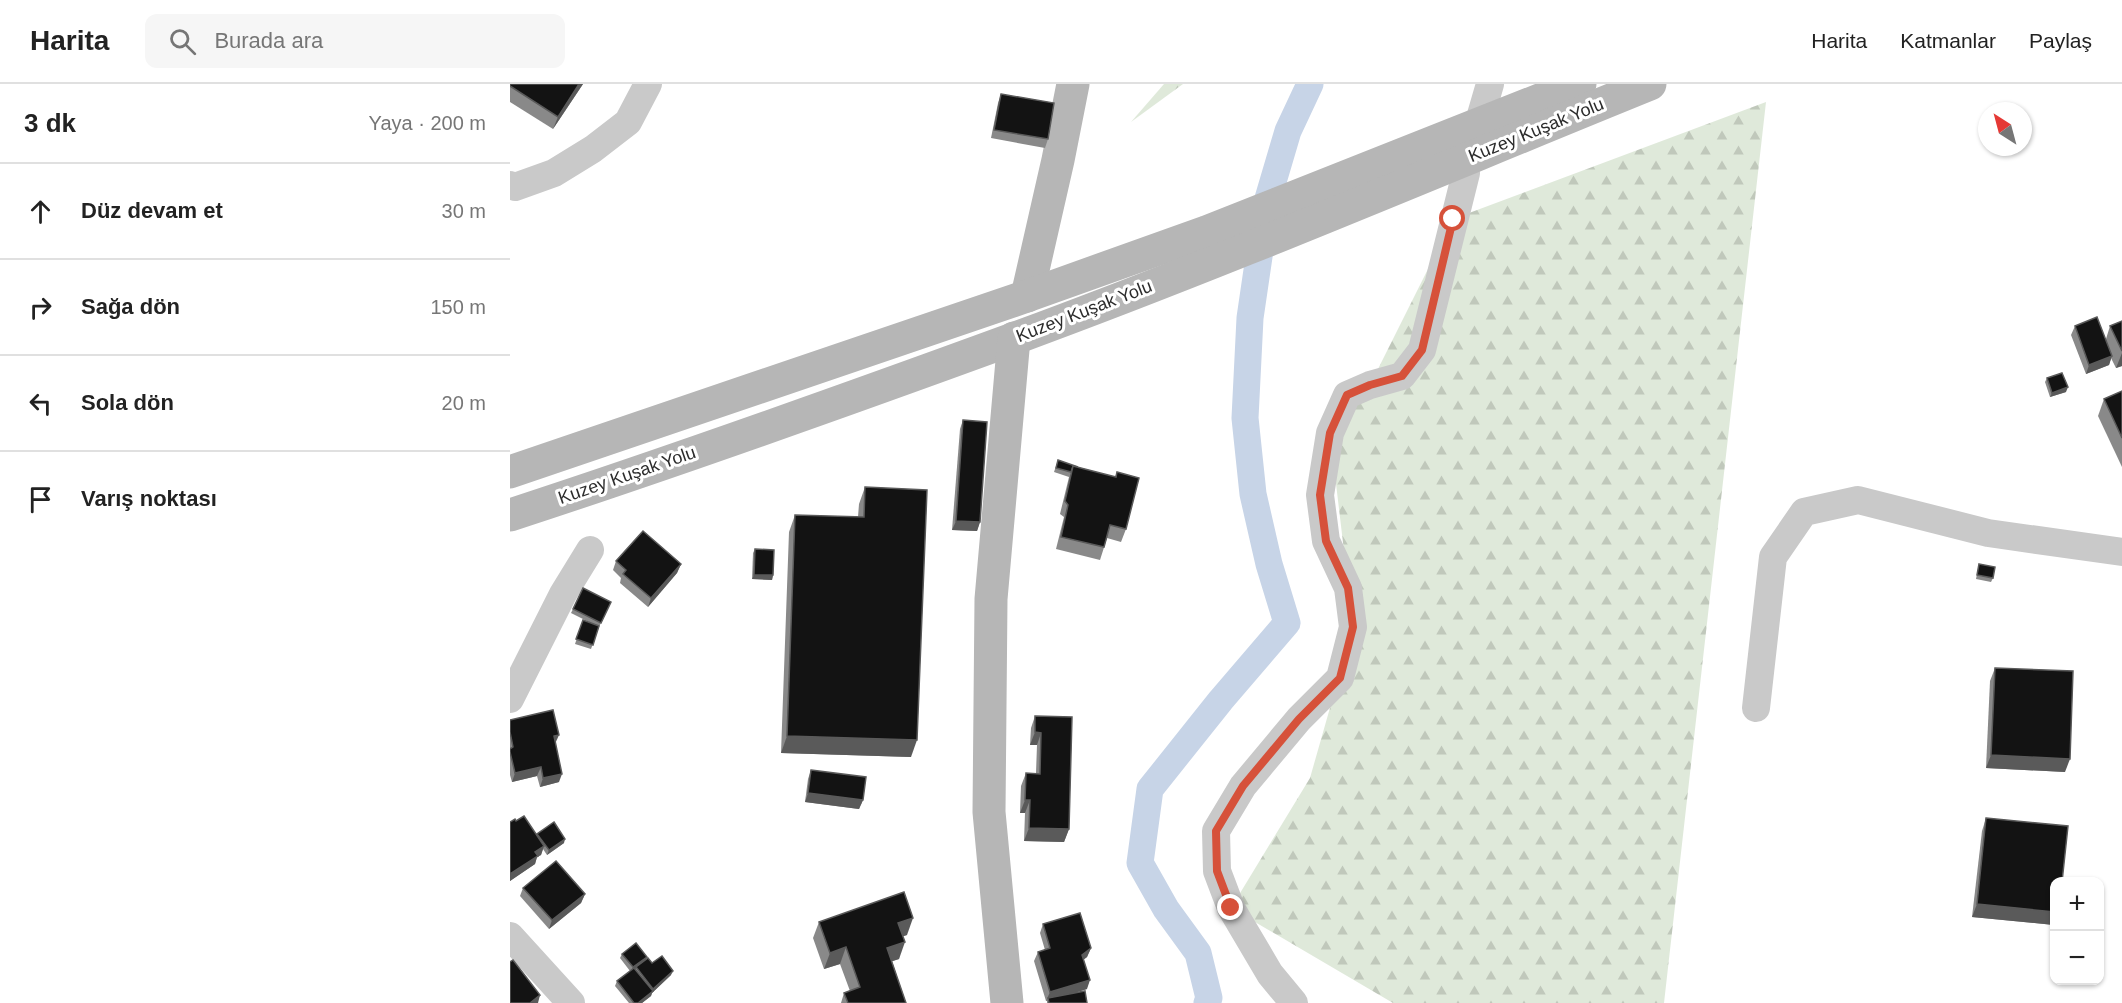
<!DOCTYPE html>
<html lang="tr">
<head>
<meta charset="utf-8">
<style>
	:root { --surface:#fff; --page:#f6f6f6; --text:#222; --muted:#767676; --line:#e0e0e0 }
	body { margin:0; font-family:Arial,sans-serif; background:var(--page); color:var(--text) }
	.controls { position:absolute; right:18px; bottom:18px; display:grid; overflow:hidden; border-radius:12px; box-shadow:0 2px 4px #0004 }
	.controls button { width:54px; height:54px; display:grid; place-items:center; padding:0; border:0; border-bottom:2px solid var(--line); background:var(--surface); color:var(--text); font:30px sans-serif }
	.compass { position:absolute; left:1468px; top:18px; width:54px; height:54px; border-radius:50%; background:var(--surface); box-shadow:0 2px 4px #0004; rotate:324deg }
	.stop { position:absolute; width:18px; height:18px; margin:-14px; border:4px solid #d6513a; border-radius:50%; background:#fff }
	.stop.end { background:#d6513a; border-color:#fff; box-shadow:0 2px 6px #0008 }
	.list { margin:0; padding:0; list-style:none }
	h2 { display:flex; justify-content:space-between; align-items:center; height:78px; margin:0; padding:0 24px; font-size:26px }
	h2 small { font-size:20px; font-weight:400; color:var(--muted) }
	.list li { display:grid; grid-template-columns:39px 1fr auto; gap:18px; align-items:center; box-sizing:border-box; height:96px; padding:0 24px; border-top:2px solid var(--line) }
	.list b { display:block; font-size:22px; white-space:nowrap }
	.list em { font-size:20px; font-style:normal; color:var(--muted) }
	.icon { flex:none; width:33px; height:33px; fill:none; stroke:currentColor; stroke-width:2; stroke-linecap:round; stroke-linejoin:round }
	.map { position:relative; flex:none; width:1612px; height:919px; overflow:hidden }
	header { display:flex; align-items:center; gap:36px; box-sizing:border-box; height:84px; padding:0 30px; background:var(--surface); border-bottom:2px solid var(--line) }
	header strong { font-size:28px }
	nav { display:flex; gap:33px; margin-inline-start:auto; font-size:21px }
	.search { width:420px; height:54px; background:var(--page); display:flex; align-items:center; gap:15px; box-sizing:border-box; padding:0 21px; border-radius:12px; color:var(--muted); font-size:22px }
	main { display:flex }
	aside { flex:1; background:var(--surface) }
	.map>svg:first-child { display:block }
</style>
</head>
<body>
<header>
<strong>Harita</strong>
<div class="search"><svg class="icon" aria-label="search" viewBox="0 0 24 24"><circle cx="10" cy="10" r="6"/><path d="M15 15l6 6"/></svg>Burada ara</div>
<nav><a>Harita</a><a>Katmanlar</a><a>Paylaş</a></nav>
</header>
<main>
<aside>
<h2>3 dk<small>Yaya · 200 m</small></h2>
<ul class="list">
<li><svg class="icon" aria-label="ahead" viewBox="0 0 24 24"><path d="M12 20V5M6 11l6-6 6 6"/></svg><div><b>Düz devam et</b></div><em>30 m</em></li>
<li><svg class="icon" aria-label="right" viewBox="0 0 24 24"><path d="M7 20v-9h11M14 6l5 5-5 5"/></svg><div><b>Sağa dön</b></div><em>150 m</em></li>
<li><svg class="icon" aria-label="left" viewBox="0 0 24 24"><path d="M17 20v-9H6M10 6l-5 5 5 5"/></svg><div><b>Sola dön</b></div><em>20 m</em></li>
<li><svg class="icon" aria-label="arrive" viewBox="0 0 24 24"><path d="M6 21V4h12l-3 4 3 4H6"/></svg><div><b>Varış noktası</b></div></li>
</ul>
</aside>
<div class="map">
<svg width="1612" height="919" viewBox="0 0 1612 919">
	<defs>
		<pattern id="forest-firs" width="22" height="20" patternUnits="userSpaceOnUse" patternTransform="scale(1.5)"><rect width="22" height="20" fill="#dfe9da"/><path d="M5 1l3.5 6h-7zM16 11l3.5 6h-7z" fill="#c0c8bb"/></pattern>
	</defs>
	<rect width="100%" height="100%" fill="#fff"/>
	<g fill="url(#forest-firs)">
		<polygon points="654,0 673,0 621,38"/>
		<polygon points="1256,18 1154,919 883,919 721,824 800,694 843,543 820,349 860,301 943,135"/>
	</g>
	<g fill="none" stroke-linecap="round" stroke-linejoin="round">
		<polyline stroke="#c7d4e7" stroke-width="27" points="697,919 699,914 688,869 656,825 630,779 640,705 711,616 777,539 759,480 743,410 735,334 740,234 757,118 778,47 800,0"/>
		<g stroke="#c9c9c9" stroke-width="28">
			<polyline points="971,31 980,0"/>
			<polyline points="0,101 5,103 44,89 83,65 118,38 138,0"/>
			<polyline points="0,615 53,510 80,466"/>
			<polyline points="1246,624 1263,473 1294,428 1348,416 1478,449 1612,468"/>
			<polyline points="0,852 61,919"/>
			<polyline points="784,919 760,890 721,824 707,787 706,747 733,702 789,635 830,594 843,543 838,504 816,457 810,411 820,349 837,311 860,301 892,292 912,266 956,89"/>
		</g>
		<g stroke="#b6b6b6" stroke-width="33">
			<polyline points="517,212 548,76 563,0"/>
			<polyline points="0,388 517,212 696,148 1070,0"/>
			<path d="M0 431C169 376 336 316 503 255 718 176 928 86 1140 0"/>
			<polyline points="497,919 479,728 481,515 504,254"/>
		</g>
	</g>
	<g fill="#898989">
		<polygon points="0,0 73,0 43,45 0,18"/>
		<polygon points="491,10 538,55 535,64 481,54 488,19"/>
		<polygon points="1612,237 1612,282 1606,284 1601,274 1599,281 1576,290 1561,251 1565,242 1596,255 1600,242"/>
		<polygon points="1537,294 1556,308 1540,313 1535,298"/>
		<polygon points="1612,307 1612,383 1588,332 1594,315"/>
		<polygon points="453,336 470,438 467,447 442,446 450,345"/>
		<polygon points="548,376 568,383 605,393 607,388 616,445 611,458 597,454 590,476 546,465 554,433 550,430 559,393 544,388"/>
		<polygon points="355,403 401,673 271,669 279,448 285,431 348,433 349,420"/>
		<polygon points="245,465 263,491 262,496 242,495 243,469"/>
		<polygon points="106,477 171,480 167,489 138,523 110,499 111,494 103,486"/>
		<polygon points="1469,480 1483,494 1481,498 1466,495"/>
		<polygon points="101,518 89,543 81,565 65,560 73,536 81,539 61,529 63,525"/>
		<polygon points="1485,584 1555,688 1476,684 1480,597"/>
		<polygon points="525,632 562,633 559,745 554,758 514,757 515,729 510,729 511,702 516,689 526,689 527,661 520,661 521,644"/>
		<polygon points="0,636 45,659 49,698 30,703 27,692 2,698 0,691"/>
		<polygon points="301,686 353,716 349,725 295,718 298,695"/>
		<polygon points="1476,734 1544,841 1462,833 1472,747"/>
		<polygon points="6,737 27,751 54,759 37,771 33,765 31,771 27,773 25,780 0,797 0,738"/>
		<polygon points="13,804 75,810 71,819 39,845 10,812"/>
		<polygon points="309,838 397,851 393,852 389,875 382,877 396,919 331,919 334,909 340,907 330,880 314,885 303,854"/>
		<polygon points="533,840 581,864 577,873 573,876 577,905 560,910 577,919 537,919 537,917 536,917 524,877 528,868 535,866 530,849"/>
		<polygon points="112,870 136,876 161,891 142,909 141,912 132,919 119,919 105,902 107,897 120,887 110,874"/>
	</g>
	<g fill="#5a5a5a">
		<polygon points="69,0 73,0 43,45 48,33"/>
		<polygon points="1612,269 1612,282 1606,284"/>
		<polygon points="1602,272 1599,281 1576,290 1579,281"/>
		<polygon points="1558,303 1556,308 1540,313 1542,309"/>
		<polygon points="446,437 470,438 467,447 442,446"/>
		<polygon points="171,480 167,489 138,523 141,514"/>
		<polygon points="244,491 263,491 262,496 242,495"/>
		<polygon points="525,648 531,649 527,661 520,661"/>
		<polygon points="49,651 45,660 44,652"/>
		<polygon points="277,652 407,656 401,673 271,669"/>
		<polygon points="1481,671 1560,675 1555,688 1476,684"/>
		<polygon points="31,683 27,692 2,698 5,689"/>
		<polygon points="52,690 49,698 30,703 33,694"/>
		<polygon points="298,709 353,716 349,725 295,718"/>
		<polygon points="515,716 520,716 515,729 510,729"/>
		<polygon points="519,744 559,745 554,758 514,757"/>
		<polygon points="55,755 54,759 37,771 39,766"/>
		<polygon points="34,762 31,771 27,773 25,780 0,797 0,790 25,768"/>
		<polygon points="75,810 71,819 39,845 42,836"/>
		<polygon points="1467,820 1545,828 1544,841 1462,833"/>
		<polygon points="403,834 397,851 382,856 388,839"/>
		<polygon points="395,858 389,875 371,881 377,864"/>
		<polygon points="336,863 330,880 314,885 320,869"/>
		<polygon points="581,864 577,873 569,879 572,871"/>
		<polygon points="137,873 135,878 121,888 123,883"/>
		<polygon points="163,887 161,891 142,909 141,912 132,919 128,919 142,908 143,905"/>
		<polygon points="580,896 577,905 539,917 538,914 536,917 540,908"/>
		<polygon points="30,911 28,919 20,919"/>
	</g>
	<g fill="#131313" stroke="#5a5a5a" stroke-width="1.5">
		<polygon points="0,0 69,0 48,33 0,2"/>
		<polygon points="491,10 544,19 538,55 484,46"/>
		<polygon points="1587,233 1602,272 1579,281 1565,242"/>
		<polygon points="1612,237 1612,267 1600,242"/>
		<polygon points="1552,289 1558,303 1542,309 1537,294"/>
		<polygon points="1612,307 1612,354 1594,315"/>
		<polygon points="453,336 477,338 470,438 446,437"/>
		<polygon points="548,376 568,383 563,382 561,388 546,384"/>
		<polygon points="563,382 606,393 607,388 629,394 616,445 600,441 594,463 551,453 558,421 555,417"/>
		<polygon points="355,403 417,406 407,656 277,652 285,431 354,433"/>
		<polygon points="133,447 171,480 141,514 113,490 116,486 106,477"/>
		<polygon points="245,465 264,466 263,491 244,491"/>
		<polygon points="1469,480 1485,483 1483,494 1467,491"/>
		<polygon points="73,504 101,518 91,539 63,525"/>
		<polygon points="73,536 89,542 83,561 66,555"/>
		<polygon points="1485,584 1563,587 1560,675 1481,671"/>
		<polygon points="43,626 49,651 44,652 52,690 33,694 31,683 5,689 0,668 0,665 3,663 0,648 0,636"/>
		<polygon points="525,632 562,633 559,745 519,744 520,716 515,716 516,689 530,690 531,649 525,648"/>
		<polygon points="301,686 356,693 353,716 298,709"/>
		<polygon points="14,732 34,762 25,768 28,772 0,790 0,738 5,735 6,737"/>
		<polygon points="1476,734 1558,742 1552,798 1545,798 1545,828 1467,820"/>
		<polygon points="44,738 55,755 39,766 27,750"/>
		<polygon points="46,777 75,810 42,836 13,804"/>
		<polygon points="394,808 403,834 388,839 395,858 377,864 396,919 338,919 334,909 350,903 336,863 320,869 309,838"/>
		<polygon points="570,829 581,864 572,871 580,896 540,908 528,868 540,864 533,840"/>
		<polygon points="126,859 137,873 123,883 112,870"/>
		<polygon points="152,872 163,887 143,905 126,883 138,874 142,879"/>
		<polygon points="3,876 30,911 20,919 0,919 0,878"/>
		<polygon points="124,884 143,907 128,919 124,919 107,897"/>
		<polygon points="575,907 577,919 539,919 538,914"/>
	</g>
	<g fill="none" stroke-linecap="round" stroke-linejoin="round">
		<polyline stroke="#d6513a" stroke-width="8" points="721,824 707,787 706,747 733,702 789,635 830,594 843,543 838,504 816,457 810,411 820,349 837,311 860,301 892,292 912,266 943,135"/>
	</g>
	<g text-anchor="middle" stroke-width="6" stroke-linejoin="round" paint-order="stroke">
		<g font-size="18" fill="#2c2c2c" stroke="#fff">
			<text transform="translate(1026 46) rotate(-22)" y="6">Kuzey Kuşak Yolu</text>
			<text transform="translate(574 227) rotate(-21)" y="6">Kuzey Kuşak Yolu</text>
			<text transform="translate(117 391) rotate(-19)" y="6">Kuzey Kuşak Yolu</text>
		</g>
	</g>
</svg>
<div class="controls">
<button>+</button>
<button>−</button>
</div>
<svg class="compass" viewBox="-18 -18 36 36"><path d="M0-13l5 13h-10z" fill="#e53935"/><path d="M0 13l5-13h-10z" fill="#767676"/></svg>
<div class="stop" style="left:943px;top:135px"></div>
<div class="stop end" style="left:721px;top:824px"></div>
</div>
</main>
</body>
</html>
